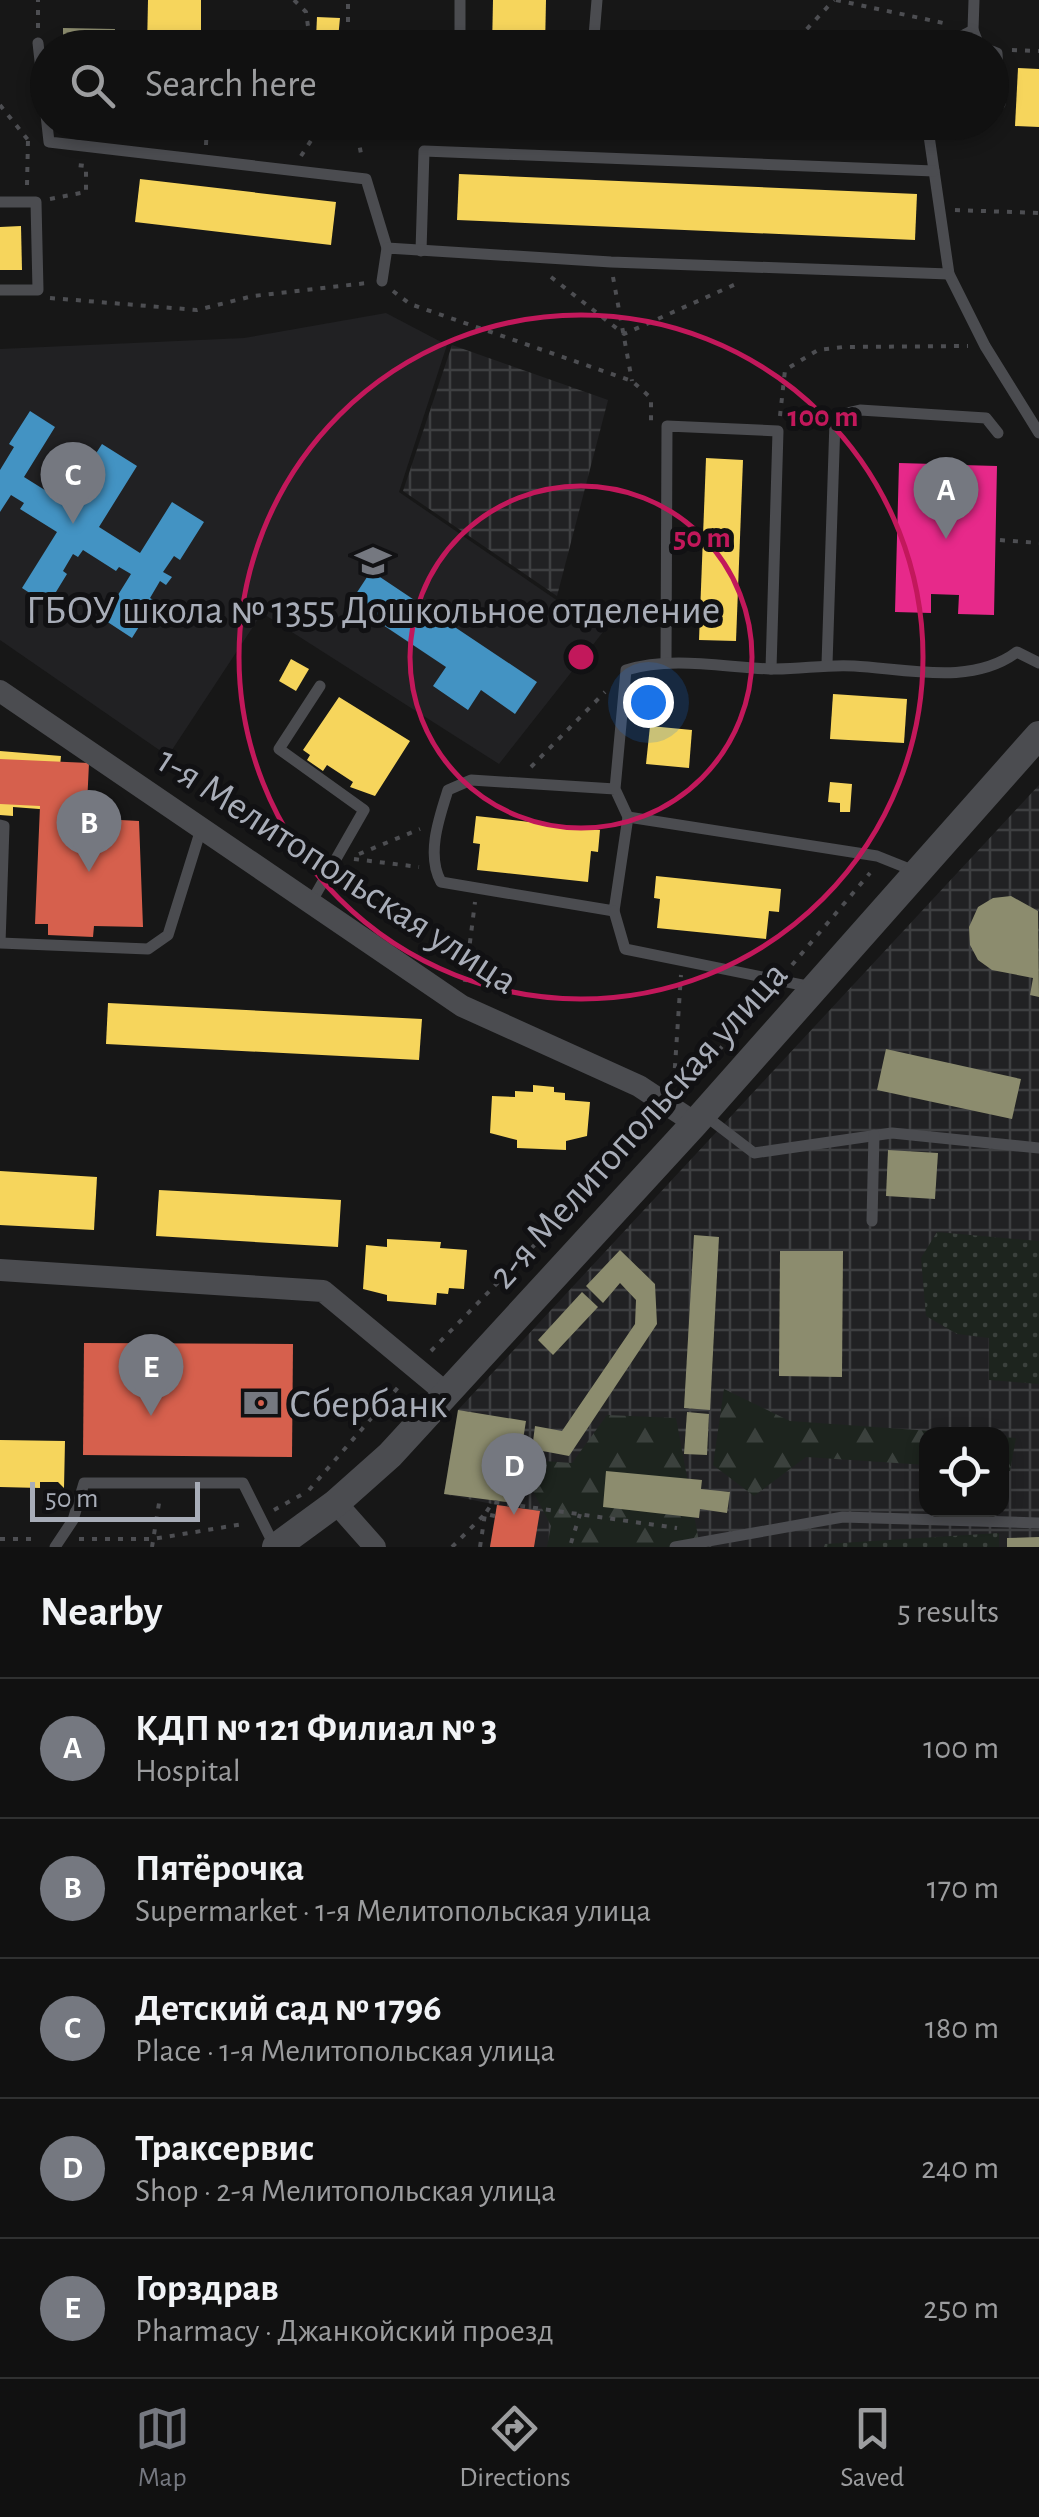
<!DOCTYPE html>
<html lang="en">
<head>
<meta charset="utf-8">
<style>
	:root { --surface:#111; --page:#1e1f1f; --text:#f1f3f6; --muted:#9c9d9f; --line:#303131; --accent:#757880 }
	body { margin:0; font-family:"Alegreya Sans",sans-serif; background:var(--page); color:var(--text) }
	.controls { position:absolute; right:30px; bottom:30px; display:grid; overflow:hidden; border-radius:20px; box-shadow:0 5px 15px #0003 }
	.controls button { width:90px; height:90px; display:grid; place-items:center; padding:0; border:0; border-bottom:2px solid var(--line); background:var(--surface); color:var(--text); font:50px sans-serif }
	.scale { position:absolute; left:30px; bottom:25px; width:170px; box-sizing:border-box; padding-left:10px; border:5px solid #a8adb8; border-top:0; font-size:28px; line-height:35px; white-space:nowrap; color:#a8adb8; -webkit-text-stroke:8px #111113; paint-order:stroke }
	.you { position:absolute; left:648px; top:702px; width:35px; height:35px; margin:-25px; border:8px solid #fff; border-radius:50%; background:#1a73e8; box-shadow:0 0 0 15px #1a73e833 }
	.badge { display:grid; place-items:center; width:65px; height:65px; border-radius:50%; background:var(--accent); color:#fff; font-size:32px; font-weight:700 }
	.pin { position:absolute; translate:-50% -82px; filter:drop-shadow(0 2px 5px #0008) }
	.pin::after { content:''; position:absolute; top:52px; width:35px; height:30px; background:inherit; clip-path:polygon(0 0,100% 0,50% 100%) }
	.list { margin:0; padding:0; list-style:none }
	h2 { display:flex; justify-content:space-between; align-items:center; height:130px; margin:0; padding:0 40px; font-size:42px }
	h2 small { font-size:32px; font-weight:400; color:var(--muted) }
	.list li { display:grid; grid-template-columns:65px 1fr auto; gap:30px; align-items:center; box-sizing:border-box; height:140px; padding:0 40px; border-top:2px solid var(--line) }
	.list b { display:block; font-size:38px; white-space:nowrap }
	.list p { margin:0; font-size:32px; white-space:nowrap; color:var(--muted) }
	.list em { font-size:32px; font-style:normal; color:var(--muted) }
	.icon { flex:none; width:55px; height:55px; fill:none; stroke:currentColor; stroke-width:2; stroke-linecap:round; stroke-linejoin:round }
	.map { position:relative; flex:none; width:1039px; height:1547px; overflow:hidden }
	.search { position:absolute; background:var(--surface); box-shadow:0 5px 15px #0003; left:30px; right:30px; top:30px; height:110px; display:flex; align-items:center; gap:25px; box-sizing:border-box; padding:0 35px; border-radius:55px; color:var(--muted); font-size:38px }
	.sheet { height:830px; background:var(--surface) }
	nav { display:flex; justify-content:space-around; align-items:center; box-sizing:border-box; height:140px; border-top:2px solid var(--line); background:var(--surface); font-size:28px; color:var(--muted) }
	nav a { display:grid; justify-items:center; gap:5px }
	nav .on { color:var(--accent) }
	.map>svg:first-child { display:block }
</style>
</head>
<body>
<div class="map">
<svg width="1039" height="1547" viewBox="0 0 1039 1547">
	<defs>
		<pattern id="industrial-grid" width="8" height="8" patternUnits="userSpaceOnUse" patternTransform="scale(2.5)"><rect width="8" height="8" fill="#212123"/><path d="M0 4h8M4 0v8" fill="none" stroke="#3e3f41"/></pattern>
		<pattern id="grass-dots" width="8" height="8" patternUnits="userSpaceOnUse" patternTransform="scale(2.5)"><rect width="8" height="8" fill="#1d241e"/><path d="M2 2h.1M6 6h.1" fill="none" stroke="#3b413d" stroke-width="1.8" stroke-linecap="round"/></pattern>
		<pattern id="forest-firs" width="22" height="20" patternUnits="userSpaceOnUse" patternTransform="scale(2.5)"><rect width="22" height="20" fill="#1d241e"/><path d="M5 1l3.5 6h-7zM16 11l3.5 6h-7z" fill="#3b413d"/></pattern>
	</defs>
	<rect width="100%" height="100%" fill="#171717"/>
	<polygon fill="#212123" points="386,313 447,345 399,492 603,632 499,764 262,613 168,756 0,640 0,349 244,338"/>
	<g fill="url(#industrial-grid)" fill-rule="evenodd">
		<polygon points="452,345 608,400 557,596 403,491"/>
		<path d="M1039 785V1547H490L497 1505 444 1494 458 1410ZM926 1434H1002V1510H926Z"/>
	</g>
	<g fill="url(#grass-dots)">
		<polygon points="937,1232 1039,1241 1039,1384 989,1380 989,1338 957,1334 926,1316 921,1258"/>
		<polygon points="999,1533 999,1547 824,1547 825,1544"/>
	</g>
	<g fill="url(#forest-firs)">
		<polygon points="724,1389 790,1421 973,1434 926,1434 926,1465 806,1457 754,1496 713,1465"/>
		<polygon points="607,1415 676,1418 700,1547 547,1547 551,1526 533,1491 544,1461 572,1463"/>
		<polygon points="1002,1437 1016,1438 1010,1471 1002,1471"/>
	</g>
	<g fill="#f6d55c">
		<polygon points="148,0 201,0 201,48 147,48"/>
		<polygon points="493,0 546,0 545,48 492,48"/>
		<polygon points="317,17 340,18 338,39 316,38"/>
		<polygon points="1018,68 1039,69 1039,127 1015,126"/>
		<polygon points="289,122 308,122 308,128 290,129"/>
		<polygon points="459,174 917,194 915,240 457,220"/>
		<polygon points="140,179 336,202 331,245 135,222"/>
		<polygon points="21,226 22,270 0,270 0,227"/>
		<polygon points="706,458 743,460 736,641 699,640"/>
		<polygon points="291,659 309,669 296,691 279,681"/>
		<polygon points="833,694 907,699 904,743 830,739"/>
		<polygon points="339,697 410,741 375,796 350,787 353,782 327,765 323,771 307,760 310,755 303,750"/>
		<polygon points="650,726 692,730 689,768 646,764"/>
		<polygon points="0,751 61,756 58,785 67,786 65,811 13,807 13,816 0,815"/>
		<polygon points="830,782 852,784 850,812 840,812 840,803 828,802"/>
		<polygon points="476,816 600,830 598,852 591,851 588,882 477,870 480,844 473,843"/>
		<polygon points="656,876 781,889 779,912 769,911 766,939 657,928 660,899 654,898"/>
		<polygon points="108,1003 422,1019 419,1060 106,1044"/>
		<polygon points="533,1085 554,1087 554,1092 565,1093 565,1100 590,1102 587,1136 566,1141 566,1150 517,1148 517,1140 490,1133 492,1096 515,1097 515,1091 533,1092"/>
		<polygon points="0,1171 97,1177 94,1230 0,1225"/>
		<polygon points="159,1190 341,1200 338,1247 156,1236"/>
		<polygon points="387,1239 441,1242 440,1248 467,1250 464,1289 449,1288 448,1294 437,1293 436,1305 387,1301 387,1295 363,1289 366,1245 387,1247"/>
		<polygon points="0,1440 65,1441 64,1488 58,1482 40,1482 40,1488 0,1487"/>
	</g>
	<g fill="#d6604d">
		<polygon points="0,759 89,763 87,805 102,805 102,819 139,821 143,927 94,926 93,937 48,935 48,924 35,924 40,806 0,804"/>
		<polygon points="84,1343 293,1344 292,1457 83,1455"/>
		<polygon points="497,1505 540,1511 534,1547 490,1547"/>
	</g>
	<g fill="#4393c3">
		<polygon points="30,411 55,427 24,477 64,502 69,494 75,498 81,490 75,486 102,444 137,466 99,527 140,553 172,502 204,522 180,560 174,556 163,572 172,577 166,585 160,581 150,598 155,601 132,638 103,619 131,574 119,567 116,571 83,550 78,557 73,554 63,571 67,574 48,605 22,588 57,532 20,509 24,503 11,495 0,512 0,470 14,447 9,444"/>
		<polygon points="371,571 537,682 515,714 481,690 468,710 433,686 446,667 350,603"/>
	</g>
	<polygon fill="#e7298a" points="899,463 934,464 933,484 961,485 962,465 997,466 994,615 958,614 959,595 931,594 931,613 895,612"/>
	<g fill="#8c8c6e">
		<polygon points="63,28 115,29 113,48 63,48"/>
		<polygon points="1011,896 1038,911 1039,997 1030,995 1033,978 992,970 978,960 970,945 969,927 978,907 993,898"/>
		<polygon points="886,1049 1021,1079 1012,1119 877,1090"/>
		<polygon points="888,1150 938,1153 935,1199 886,1196"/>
		<polygon points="694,1235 719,1237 710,1410 684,1408"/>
		<polygon points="620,1250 655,1284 657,1324 569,1456 532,1449 535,1426 562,1431 635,1324 636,1300 620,1283 603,1303 586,1286"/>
		<polygon points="780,1251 843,1251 842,1377 779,1376"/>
		<polygon points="582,1292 598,1307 553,1355 538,1340"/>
		<polygon points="458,1410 526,1421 513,1503 444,1494"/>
		<polygon points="687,1412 709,1414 707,1455 684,1454"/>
		<polygon points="606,1471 702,1480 701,1489 730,1492 727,1513 700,1509 699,1518 603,1507"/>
		<polygon points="1039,1537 1039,1547 1007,1547 1007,1538"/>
	</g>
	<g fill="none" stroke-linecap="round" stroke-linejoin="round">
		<g stroke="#4d4e52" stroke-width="4" stroke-dasharray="5 8" stroke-linecap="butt">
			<polyline points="294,0 306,12 311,48"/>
			<polyline points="836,0 948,24"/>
			<polyline points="38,28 38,0"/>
			<polyline points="348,48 348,0"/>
			<polyline points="789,48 834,0"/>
			<polyline points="1012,50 1039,51"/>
			<polyline points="0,105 28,140 33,141"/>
			<polyline points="355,122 362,159"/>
			<polyline points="536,137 561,122"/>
			<polyline points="206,145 207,122"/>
			<polyline points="301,156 323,122"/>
			<polyline points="27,185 28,140"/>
			<polyline points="50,199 86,192 86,166 77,165"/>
			<polyline points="955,210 1039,213"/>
			<polyline points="551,277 624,334 736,284"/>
			<polyline points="613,277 632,381"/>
			<polyline points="393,291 410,304 632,381 651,398 651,422"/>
			<polyline points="50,298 197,310 253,296 367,283"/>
			<polyline points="780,416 785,370 818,350 843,347 968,346"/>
			<polyline points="1000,540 1039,543"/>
			<polyline points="531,767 605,692"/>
			<polyline points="359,854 420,829"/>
			<polyline points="354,859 419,867"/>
			<polyline points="792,965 870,873"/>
			<polyline points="465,982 475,902"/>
			<polyline points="674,1081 681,975"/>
			<polyline points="685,1090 766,995"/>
			<polyline points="431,1351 557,1222"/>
			<polyline points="309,1490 401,1384"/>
			<polyline points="274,1510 301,1495"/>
			<polyline points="495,1516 485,1514 493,1502 677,1528"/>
			<polyline points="0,1539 39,1539"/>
			<polyline points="79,1539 153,1539 243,1524"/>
			<polyline points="571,1543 580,1514"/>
			<polyline points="152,1547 160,1497"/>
			<polyline points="452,1547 485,1514"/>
			<polyline points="480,1547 485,1514"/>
		</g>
		<g stroke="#4b4c50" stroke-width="11">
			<polyline points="973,30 980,48"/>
			<polyline points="38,43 49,142 366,179 387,248"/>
			<polyline points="460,48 460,0"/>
			<polyline points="593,48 597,0"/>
			<polyline points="939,48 973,30 974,0"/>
			<polyline points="992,51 997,53 1000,104"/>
			<polyline points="927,122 949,274 985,346 1039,433"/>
			<polyline points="0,202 36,202 38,290 0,290"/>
			<polyline points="421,251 424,151 934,171"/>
			<polyline points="382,281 387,248 611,262 949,274"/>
			<polyline points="666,663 667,426 778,431 771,669"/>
			<polyline points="827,664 835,421 842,414 860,410 986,418 998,433"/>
			<path d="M615 789 628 817 614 911 441 882C426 855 439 818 448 790L471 780 615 789 626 670C672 656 722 667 770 669 799 670 825 664 854 666 907 669 972 686 1017 652L1039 663"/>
			<polyline points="628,817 877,856 917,872"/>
			<polyline points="0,825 4,826 0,943 148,949 168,935 202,826"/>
			<polyline points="309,906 364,810 279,749 320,686"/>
			<polyline points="614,911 625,949 812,987"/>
			<polyline points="703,1114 754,1153 892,1133 1039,1148"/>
			<polyline points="872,1221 874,1135"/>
			<polyline points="55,1547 73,1520 84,1483 243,1483 275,1547"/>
			<polyline points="675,1547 843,1517 1039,1523"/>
		</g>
		<g stroke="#4b4c50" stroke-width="22">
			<polyline points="0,691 462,1006 639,1086 695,1123"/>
			<polyline points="0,1270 323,1291 447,1394"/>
			<polyline points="336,1503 375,1547"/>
		</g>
		<polyline stroke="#4b4c50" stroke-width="28" points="276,1547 336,1503 390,1455 695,1123 1039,735"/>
	</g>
	<g fill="none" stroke="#c2185b" stroke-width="5">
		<circle cx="581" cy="657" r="171"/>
		<circle cx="581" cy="657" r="342"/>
	</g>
	<defs>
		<symbol id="school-bare" viewBox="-9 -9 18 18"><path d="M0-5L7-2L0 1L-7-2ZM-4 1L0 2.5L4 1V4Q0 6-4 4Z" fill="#757880" stroke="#111113" stroke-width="2.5" paint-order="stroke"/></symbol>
		<symbol id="bank-bare" viewBox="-9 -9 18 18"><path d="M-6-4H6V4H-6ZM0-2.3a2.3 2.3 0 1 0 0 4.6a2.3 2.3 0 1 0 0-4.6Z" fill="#757880" stroke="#111113" stroke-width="2.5" paint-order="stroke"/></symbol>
	</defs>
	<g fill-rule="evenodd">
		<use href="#school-bare" x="348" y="536" width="50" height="50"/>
		<use href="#bank-bare" x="236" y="1378" width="50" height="50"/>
	</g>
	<g text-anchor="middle" stroke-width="10" stroke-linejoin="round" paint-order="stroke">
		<g font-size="40" fill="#a8adb8" stroke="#111113">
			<text x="373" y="623">ГБОУ школа № 1355 Дошкольное отделение</text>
			<text x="289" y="1417" text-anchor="start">Сбербанк</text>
		</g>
		<g font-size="40" fill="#a8adb8" stroke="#111113">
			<text transform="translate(338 869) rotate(33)" y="14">1-я Мелитопольская улица</text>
			<text transform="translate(637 1124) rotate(-48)" y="14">2-я Мелитопольская улица</text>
		</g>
	</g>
	<circle cx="581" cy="657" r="15" fill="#c2185b" stroke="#111113" stroke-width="5"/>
	<g font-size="30" text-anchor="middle" font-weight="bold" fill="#c2185b" stroke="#111113" stroke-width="10" stroke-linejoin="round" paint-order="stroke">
		<text x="823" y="426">100 m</text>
		<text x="702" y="547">50 m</text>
	</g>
</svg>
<div class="controls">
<button><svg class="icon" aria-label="locate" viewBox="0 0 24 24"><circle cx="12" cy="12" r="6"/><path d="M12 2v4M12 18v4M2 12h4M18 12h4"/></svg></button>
</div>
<div class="scale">50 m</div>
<div class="you"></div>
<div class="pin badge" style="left:946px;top:539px">A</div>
<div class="pin badge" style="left:89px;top:872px">B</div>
<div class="pin badge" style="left:73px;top:524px">C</div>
<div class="pin badge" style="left:514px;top:1515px">D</div>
<div class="pin badge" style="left:151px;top:1416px">E</div>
<div class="search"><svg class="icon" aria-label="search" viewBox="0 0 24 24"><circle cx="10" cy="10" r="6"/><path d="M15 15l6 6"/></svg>Search here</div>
</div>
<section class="sheet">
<h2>Nearby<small>5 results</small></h2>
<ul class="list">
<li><span class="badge">A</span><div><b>КДП № 121 Филиал № 3</b><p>Hospital</p></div><em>100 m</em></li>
<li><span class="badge">B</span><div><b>Пятёрочка</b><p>Supermarket · 1-я Мелитопольская улица</p></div><em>170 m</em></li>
<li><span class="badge">C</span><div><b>Детский сад № 1796</b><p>Place · 1-я Мелитопольская улица</p></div><em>180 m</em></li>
<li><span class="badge">D</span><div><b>Траксервис</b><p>Shop · 2-я Мелитопольская улица</p></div><em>240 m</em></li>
<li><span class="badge">E</span><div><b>Горздрав</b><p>Pharmacy · Джанкойский проезд</p></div><em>250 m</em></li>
</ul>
</section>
<nav>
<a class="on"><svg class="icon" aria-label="map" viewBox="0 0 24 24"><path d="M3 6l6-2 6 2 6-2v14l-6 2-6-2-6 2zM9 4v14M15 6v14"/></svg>Map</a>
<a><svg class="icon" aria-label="directions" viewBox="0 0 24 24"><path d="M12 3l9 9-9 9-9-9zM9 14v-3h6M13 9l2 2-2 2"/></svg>Directions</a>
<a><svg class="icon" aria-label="saved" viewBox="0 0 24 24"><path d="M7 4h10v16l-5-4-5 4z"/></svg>Saved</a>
</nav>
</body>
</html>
